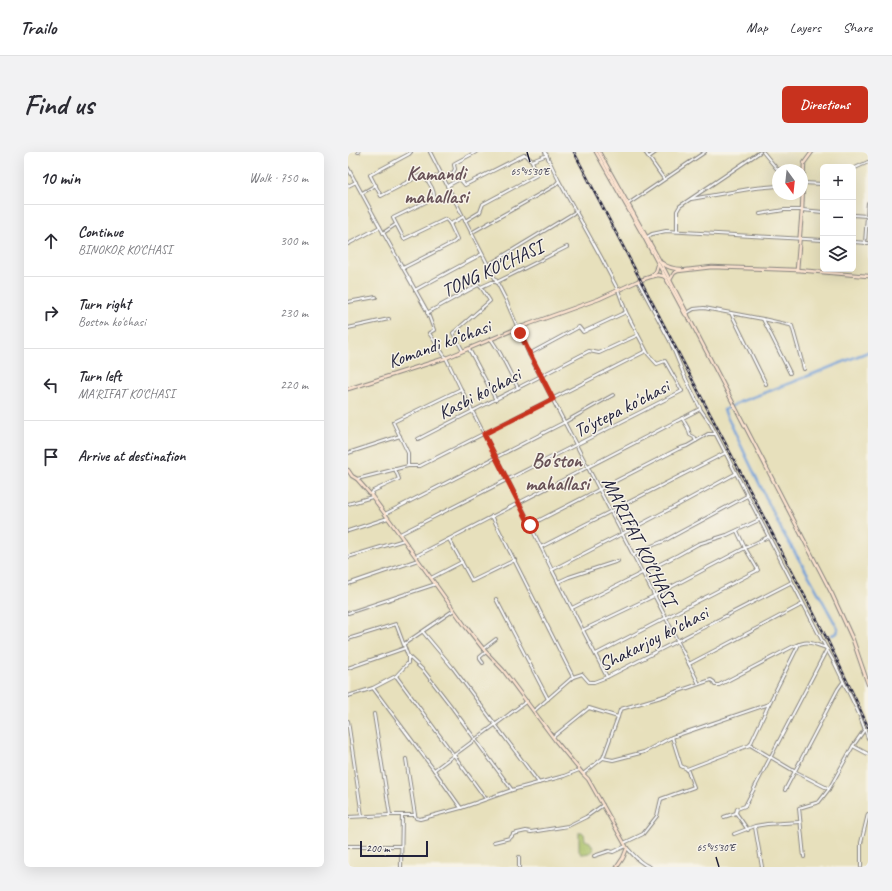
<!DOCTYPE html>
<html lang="en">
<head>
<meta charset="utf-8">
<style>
	:root { --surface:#fff; --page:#f2f2f3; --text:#2b2b33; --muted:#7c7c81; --line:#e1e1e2; --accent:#c8321e }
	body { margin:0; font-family:Caveat,sans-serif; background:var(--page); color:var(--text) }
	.controls { position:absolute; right:12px; top:12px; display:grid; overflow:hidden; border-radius:6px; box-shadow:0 4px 16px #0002 }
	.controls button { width:36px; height:36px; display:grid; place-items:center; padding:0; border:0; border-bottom:1px solid var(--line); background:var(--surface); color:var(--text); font:20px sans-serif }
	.compass { position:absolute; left:424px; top:12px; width:36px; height:36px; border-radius:50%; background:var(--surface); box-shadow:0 4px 16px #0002; rotate:165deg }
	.scale { position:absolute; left:12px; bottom:10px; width:68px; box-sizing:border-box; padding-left:4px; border:2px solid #22223b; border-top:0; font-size:11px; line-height:14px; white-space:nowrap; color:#22223b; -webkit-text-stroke:3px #f7f3e8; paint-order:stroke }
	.stop { position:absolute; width:12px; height:12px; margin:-9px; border:3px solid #c8321e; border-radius:50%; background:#fff }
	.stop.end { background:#c8321e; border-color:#fff; box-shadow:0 1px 4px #0008 }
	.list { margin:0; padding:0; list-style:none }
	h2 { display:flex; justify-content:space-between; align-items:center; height:52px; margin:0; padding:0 16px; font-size:17px }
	h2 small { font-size:13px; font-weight:400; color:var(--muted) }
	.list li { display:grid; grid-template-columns:26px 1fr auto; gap:12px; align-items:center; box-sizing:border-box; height:72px; padding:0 16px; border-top:1px solid var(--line) }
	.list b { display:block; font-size:15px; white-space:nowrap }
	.list p { margin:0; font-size:13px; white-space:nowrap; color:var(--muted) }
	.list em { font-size:13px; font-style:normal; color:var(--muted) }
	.icon { flex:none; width:22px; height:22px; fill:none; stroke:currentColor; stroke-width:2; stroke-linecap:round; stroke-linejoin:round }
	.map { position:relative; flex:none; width:520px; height:715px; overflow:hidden; border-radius:6px }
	header { display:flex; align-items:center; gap:24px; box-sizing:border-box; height:56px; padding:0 20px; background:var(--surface); border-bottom:1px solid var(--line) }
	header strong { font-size:19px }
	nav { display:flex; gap:22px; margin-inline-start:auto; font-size:14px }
	.intro { display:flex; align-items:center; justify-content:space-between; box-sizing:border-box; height:96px; padding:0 24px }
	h1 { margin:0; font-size:28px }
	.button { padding:10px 18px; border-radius:6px; background:var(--accent); color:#fff; font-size:14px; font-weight:700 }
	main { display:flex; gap:24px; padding:0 24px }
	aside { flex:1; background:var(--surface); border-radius:6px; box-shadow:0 4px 16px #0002 }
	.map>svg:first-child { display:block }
</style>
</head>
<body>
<header>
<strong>Trailo</strong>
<nav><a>Map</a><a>Layers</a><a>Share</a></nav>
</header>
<div class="intro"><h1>Find us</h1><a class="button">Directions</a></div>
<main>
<aside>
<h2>10 min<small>Walk · 750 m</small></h2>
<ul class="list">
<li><svg class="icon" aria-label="ahead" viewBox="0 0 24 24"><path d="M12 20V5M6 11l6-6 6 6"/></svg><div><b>Continue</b><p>BINOKOR KO'CHASI</p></div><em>300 m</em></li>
<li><svg class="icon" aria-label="right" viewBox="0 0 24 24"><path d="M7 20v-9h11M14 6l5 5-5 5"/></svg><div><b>Turn right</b><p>Boston ko'chasi</p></div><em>230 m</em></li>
<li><svg class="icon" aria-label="left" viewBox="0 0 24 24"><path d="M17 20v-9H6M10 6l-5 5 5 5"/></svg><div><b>Turn left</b><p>MA'RIFAT KO'CHASI</p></div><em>220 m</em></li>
<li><svg class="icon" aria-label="arrive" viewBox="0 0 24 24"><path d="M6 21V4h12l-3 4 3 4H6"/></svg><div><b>Arrive at destination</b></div></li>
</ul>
</aside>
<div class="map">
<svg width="520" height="715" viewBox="0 0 520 715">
	<rect width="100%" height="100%" fill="#f7f3e8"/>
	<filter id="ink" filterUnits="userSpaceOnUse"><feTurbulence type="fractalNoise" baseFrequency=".025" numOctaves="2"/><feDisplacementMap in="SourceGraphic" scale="8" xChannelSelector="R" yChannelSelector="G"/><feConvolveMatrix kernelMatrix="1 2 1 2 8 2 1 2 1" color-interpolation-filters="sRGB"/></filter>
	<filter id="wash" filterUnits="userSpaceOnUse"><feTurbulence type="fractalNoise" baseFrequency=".012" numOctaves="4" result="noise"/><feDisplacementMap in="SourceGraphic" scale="16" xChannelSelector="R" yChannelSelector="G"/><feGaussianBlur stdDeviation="0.9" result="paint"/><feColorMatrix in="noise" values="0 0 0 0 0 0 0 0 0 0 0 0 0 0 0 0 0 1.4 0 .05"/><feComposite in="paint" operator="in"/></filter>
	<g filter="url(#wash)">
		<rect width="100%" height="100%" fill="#e7e0bc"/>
		<path fill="#a8c066" stroke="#657150" d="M231 680H234L236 682 237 688 242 690 246 698C243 701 238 702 233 702L231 699Z"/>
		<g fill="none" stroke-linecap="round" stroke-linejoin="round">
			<polyline stroke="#6f9ed8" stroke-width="2.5" points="484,483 489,481 490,477 461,424 434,379 376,258 392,250 445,230 520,200"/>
		</g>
	</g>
	<g filter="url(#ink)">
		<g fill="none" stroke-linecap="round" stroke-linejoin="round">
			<defs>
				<g id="street">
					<polyline points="10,0 11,0"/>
					<polyline points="82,0 157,146 181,202 318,466 351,532"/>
					<polyline points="297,0 316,27"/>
					<polyline points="415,0 429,17 438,18"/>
					<polyline points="301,5 308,0"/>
					<polyline points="184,9 199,3"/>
					<polyline points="0,16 32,75 79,159 86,178 81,181 98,206 113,237 171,350 204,418 259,525"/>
					<polyline points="505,17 520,10"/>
					<polyline points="441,18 445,17 451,18"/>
					<polyline points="95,26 105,21 107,17 106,13 107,11 128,0"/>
					<polyline points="80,29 93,22"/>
					<polyline points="455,31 475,32"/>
					<polyline points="0,34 8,30"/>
					<polyline points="99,34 112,27 117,33 176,3 178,3 184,9 189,23 135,52 132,60 117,69"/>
					<polyline points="14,41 28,33"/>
					<polyline points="343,47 407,36 430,34"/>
					<polyline points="280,52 357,0"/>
					<polyline points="412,62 436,58 454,58 475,60"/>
					<polyline points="505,63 519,64"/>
					<polyline points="102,72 115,65"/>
					<polyline points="329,79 329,59 332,54 412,0"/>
					<polyline points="35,81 47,73"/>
					<polyline points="123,81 206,34 211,29"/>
					<polyline points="299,85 304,82 318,79 475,88"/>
					<polyline points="505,90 520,91"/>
					<polyline points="517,91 520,51"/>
					<polyline points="0,92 32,75"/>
					<polyline points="140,113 229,59"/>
					<path d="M55 116 106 90 109 87 102 72 98 67 56 87 45 66 86 46C87 38 81 30 76 24L73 23 33 44 22 23 61 2 63 0"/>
					<polyline points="290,129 322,189 336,223 353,258 362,271 478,496 486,510 511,562 520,586"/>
					<polyline points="67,138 134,102"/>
					<polyline points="0,150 28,145"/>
					<polyline points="79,161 130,133 133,135 144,130 149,130 219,95"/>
					<polyline points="339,161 346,157 356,156 415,167 442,173 444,174 456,217"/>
					<polyline points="383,161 418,232"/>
					<polyline points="415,167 442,221"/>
					<polyline points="0,176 41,167"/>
					<polyline points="143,187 152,201 170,236"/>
					<polyline points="121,197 148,248"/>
					<polyline points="115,199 105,181 142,149 133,135"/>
					<polyline points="181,202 231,175 235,180 278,160"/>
					<polyline points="334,266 340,276 342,283 346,285 348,289"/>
					<polyline points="70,287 193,224 241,199 251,201 290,183"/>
					<polyline points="0,301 52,284"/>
					<polyline points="60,314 60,301 45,270 113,237"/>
					<polyline points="9,327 60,314 72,314 298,199"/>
					<polyline points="23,343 25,339 51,327 47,317"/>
					<polyline points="0,352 24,345"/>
					<polyline points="37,362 217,270 265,243"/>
					<polyline points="144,364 225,525"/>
					<polyline points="182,373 330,297 339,294 360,282 367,282"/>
					<polyline points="0,379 40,366"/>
					<path d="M52 382C146 334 240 287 334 239L317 209 309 212 300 202 278 160 270 138 253 105 211 29 197 0"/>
					<polyline points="101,387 124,429 167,408"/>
					<polyline points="193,395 377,301"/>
					<polyline points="286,403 306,393 316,389 399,344"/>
					<polyline points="68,404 352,257"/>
					<polyline points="0,405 56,388"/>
					<polyline points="204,418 328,354 387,322"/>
					<polyline points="83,426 114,410"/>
					<polyline points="210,430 221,425 270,409"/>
					<polyline points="0,432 70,408"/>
					<polyline points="148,447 200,547"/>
					<polyline points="224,456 330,403 350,392 379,383 411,368"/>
					<polyline points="0,461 88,432"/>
					<polyline points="235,478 306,444 397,396 420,385"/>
					<polyline points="75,480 105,516 191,631"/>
					<polyline points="0,487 48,472 60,504 60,511 48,524 25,536 0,544"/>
					<polyline points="56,492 106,458"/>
					<polyline points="135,497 148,487"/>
					<polyline points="248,502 410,418 397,396 389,379"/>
					<polyline points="60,504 76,519 103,554 164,638"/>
					<polyline points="135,511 132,507 132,505 138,500"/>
					<polyline points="341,512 455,452"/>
					<polyline points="0,516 57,496"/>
					<polyline points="48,524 138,647"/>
					<polyline points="25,536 86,618 179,549"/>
					<polyline points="186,559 225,525 234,522 241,530 246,530 259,525 444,430"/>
					<polyline points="26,562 42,663"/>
					<polyline points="0,569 14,664"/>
					<polyline points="205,585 241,556 270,565"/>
					<polyline points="402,593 446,619 481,637"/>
					<polyline points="505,594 520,602"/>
					<polyline points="255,606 265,608 296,600 324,585 421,552"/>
					<polyline points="58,607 67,663 68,666 72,667 113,656 164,638 216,624 231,618"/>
					<polyline points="339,617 402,593 421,552 451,492"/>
					<polyline points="86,618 113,656"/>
					<path d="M235 622 255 606 270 565 272 558 273 557 313 545 363 528 366 530 367 533H371L444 495C460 488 461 490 478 496"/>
					<polyline points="437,638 490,537 495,530"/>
					<polyline points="388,661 400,678"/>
					<polyline points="0,665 42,663 67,663"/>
					<polyline points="376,665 388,661 389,657 397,654 479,497"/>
					<polyline points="407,675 414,715"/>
					<polyline points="386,682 407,674 419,672 452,670"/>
					<polyline points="146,690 162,686 164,684 165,682 178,679 183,680 220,674 238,665 255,653"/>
					<polyline points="276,691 295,682 309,664 313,647 346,635 339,617 333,614 324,585"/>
					<polyline points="0,694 53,694"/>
					<path d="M279 696C286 703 292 712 302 715"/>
					<polyline points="246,704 261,699 265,700 278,694"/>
					<polyline points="456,705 451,656 471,650 481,637 505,594 517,577"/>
					<polyline points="53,715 54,663"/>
					<polyline points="171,715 171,705"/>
					<polyline points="513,715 513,691 520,662"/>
				</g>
				<g id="secondary">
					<polyline points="248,0 296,85 337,162 339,164"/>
					<polyline points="251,0 313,111 339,161 340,164 484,442 505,488 520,532"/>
					<path d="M314 111C320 116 326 117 333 117"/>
					<polyline points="449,118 454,58 456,11 464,0"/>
					<polyline points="304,123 308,120 310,113"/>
					<polyline points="322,128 326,121 330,119 364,115 449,118 520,124"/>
					<polyline points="0,237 98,206 170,176 251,147 290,129 302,125 310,123 315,124 318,126"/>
					<polyline points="0,318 4,324 9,327 23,343 40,366 118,475 137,499 155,518 207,588 235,622 240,627 279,696 275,706 269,715"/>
				</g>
			</defs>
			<use href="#street" stroke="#84817c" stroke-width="4"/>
			<use href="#secondary" stroke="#84817c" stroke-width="4.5"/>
			<use href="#street" stroke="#fff" stroke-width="2"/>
			<use href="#secondary" stroke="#fde4d0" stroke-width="2.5"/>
			<defs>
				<polyline id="rail" points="226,0 478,485 507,546 520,575"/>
			</defs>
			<use href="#rail" stroke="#22223b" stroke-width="2.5"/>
			<use href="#rail" stroke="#f7f3e8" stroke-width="1" stroke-dasharray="3" stroke-linecap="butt"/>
		</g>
	</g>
	<g fill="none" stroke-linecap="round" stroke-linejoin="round" filter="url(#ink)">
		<polyline stroke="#c8321e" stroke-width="5" points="172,181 182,202 205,247 136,282 182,373"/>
	</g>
	<path fill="none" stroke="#22223b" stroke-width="1.5" d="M179 0 182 10M368 705 371 715"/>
	<g text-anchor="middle" stroke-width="3" stroke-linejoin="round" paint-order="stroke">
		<g font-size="19" fill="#22223b" stroke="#f7f3e8">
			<text transform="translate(144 116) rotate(-25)" y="7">TONG KO'CHASI</text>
			<text transform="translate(91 191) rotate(-20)" y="7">Komandi ko‘chasi</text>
			<text transform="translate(131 241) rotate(-27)" y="7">Kasbi ko'chasi</text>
			<text transform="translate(273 256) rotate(-27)" y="7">To'ytepa ko'chasi</text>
			<text transform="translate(292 389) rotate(63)" y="7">MA'RIFAT KO'CHASI</text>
			<text transform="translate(305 486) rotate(-27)" y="7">Shakarjoy ko'chasi</text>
		</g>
		<g font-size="20" font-weight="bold" fill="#695358" stroke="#f7f3e8">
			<text x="88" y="28">Kamandi<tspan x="88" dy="23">mahallasi</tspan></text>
			<text x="209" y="315">Bo'ston<tspan x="209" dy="23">mahallasi</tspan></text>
		</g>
	</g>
	<g font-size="10" text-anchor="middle" fill="#22223b" stroke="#f7f3e8" stroke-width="3" stroke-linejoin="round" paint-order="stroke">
		<text x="182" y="23">65°45'30"E</text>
		<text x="368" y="699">65°45'30"E</text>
	</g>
</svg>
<div class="controls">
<button>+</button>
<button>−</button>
<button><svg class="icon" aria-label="layers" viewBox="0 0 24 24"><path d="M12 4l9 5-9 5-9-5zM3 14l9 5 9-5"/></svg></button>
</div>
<svg class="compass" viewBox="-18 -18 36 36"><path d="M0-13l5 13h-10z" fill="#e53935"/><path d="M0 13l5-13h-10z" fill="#7c7c81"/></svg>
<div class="scale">200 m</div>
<div class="stop" style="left:182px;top:373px"></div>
<div class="stop end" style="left:172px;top:181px"></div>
</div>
</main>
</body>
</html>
